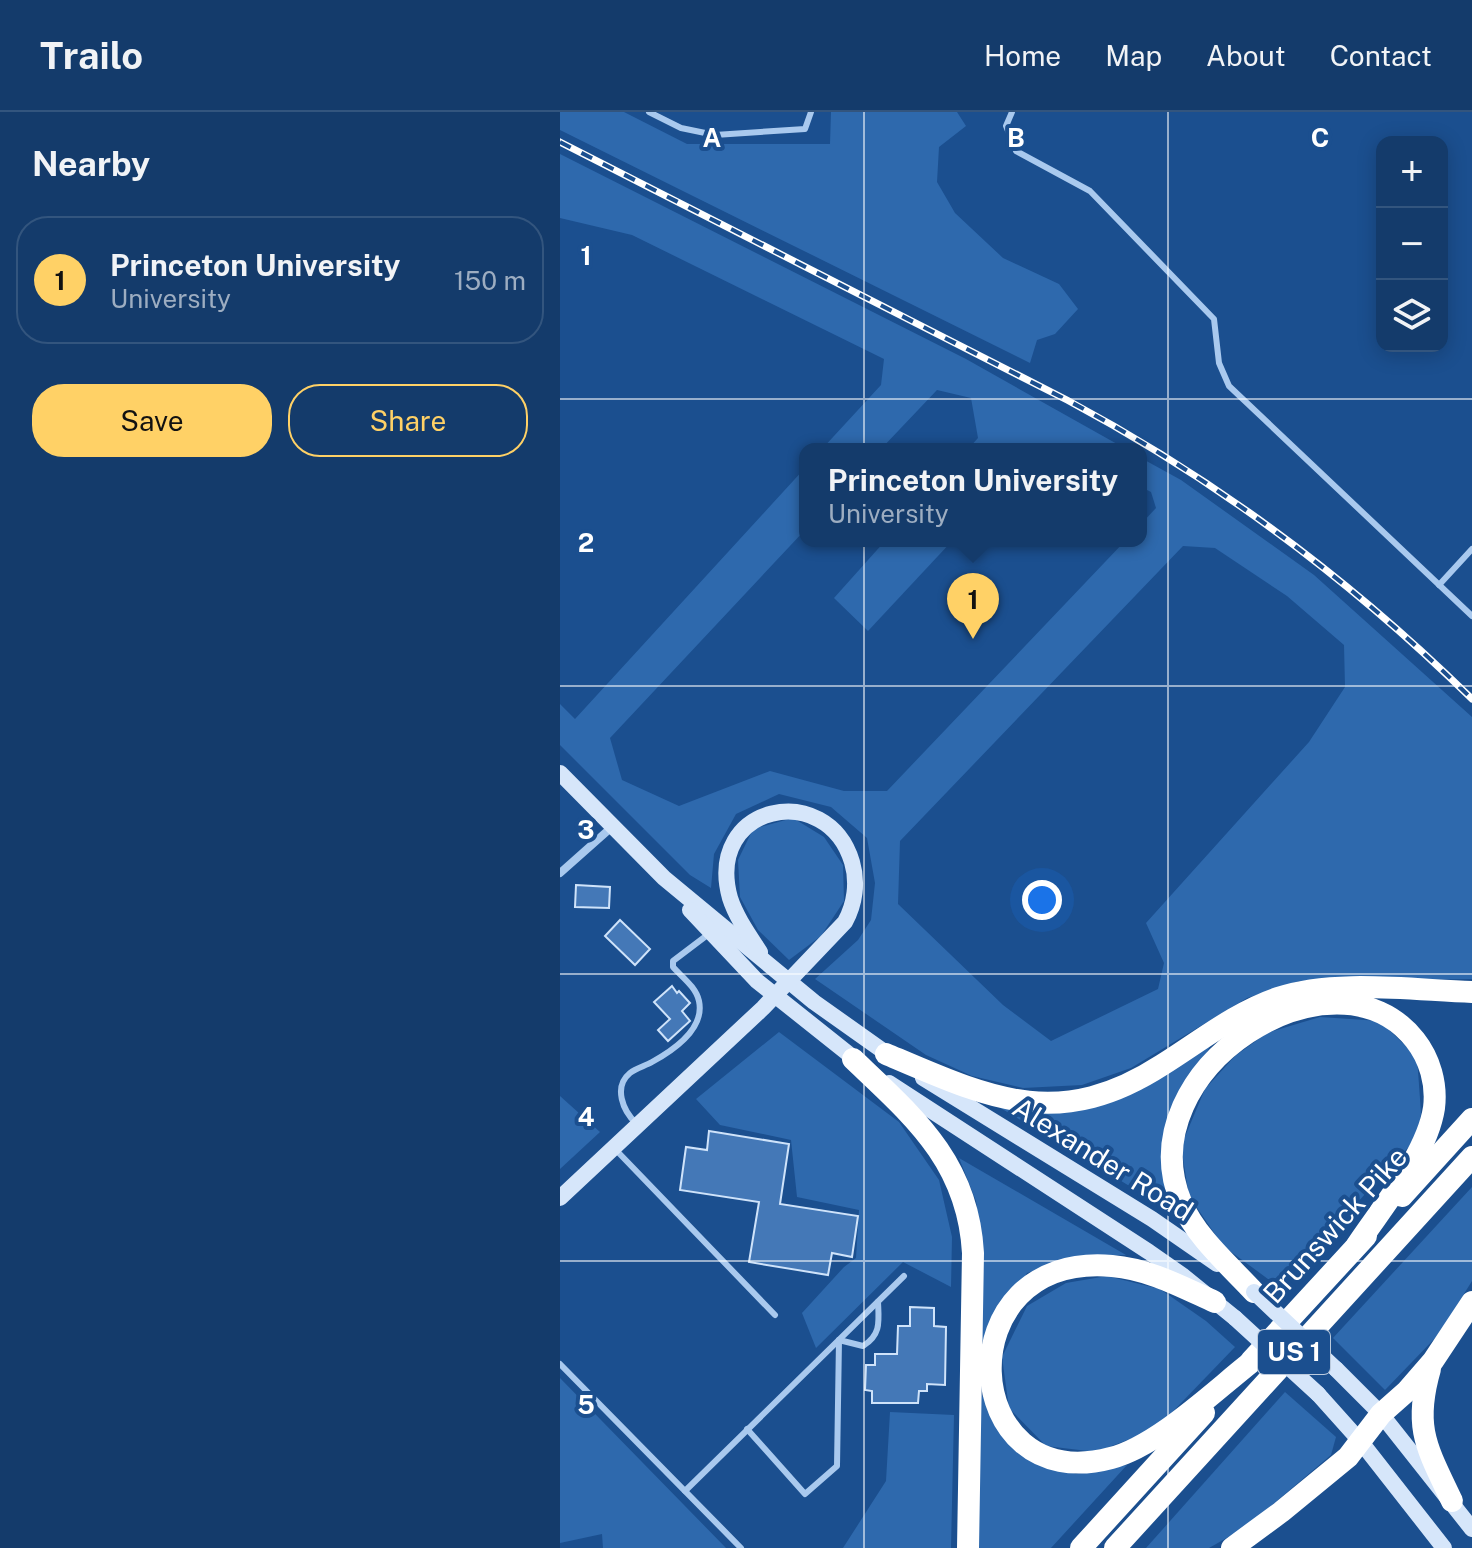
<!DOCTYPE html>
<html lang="en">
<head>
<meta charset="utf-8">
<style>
	:root { --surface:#143b6b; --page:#214673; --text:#f1f3f6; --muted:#9dadc1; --line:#33557e; --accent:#ffd166 }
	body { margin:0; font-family:"Public Sans",sans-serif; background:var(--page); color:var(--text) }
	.controls { position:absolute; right:24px; top:24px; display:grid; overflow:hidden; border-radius:16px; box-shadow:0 4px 20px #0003 }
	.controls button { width:72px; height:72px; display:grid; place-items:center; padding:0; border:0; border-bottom:2px solid var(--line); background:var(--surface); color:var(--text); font:40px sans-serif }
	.you { position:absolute; left:482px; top:788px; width:28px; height:28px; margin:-20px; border:6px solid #fff; border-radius:50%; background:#1a73e8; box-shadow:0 0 0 12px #1a73e833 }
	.badge { display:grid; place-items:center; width:52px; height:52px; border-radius:50%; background:var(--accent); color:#111; font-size:26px; font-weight:700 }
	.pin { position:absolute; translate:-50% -66px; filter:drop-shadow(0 2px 4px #0008) }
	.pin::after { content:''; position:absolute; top:42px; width:28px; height:24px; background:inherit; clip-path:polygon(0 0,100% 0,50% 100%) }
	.popup { position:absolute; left:239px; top:331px; width:348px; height:104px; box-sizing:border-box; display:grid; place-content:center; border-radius:16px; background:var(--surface); filter:drop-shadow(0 2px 6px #0005); font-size:26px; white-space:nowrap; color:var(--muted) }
	.popup b { font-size:30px; color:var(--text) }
	.popup::after { content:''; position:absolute; left:50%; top:100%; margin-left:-16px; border:16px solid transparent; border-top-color:var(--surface) }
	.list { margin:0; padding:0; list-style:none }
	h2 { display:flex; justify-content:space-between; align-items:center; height:104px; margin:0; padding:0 32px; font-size:34px }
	h2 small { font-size:26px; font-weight:400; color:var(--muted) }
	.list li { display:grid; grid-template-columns:52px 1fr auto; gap:24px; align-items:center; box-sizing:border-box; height:128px; margin:0 16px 16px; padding:0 16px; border:2px solid var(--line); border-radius:32px }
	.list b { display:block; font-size:30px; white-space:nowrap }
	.list p { margin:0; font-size:26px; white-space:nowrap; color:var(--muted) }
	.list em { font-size:26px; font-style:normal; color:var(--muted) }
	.actions { display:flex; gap:16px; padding:24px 32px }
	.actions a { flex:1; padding:18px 0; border:2px solid var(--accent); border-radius:32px; text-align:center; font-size:28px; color:var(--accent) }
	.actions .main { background:var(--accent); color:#111 }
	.icon { flex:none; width:44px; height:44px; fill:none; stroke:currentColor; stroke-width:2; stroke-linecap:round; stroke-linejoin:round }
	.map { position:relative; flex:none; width:912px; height:1436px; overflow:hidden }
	header { display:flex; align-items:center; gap:48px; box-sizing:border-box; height:112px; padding:0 40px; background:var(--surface); border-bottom:2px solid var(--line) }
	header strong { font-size:38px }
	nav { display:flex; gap:44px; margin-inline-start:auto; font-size:28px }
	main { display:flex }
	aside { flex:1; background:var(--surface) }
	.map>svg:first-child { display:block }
</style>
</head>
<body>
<header>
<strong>Trailo</strong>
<nav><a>Home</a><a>Map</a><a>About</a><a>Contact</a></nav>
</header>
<main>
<aside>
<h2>Nearby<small></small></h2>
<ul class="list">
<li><span class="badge">1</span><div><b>Princeton University</b><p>University</p></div><em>150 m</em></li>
</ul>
<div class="actions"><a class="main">Save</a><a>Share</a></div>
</aside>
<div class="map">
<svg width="912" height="1436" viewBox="0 0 912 1436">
	<rect width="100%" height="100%" fill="#1b4f8f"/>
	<g fill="#2e69ad" fill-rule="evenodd">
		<polygon points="0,0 64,0 127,32 270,32 271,0 397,0 406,14 379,35 377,70 395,101 443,146 499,172 518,197 495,222 477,228 470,251 0,18"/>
		<polygon points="0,42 406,247 566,337 494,337 483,332 478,337 408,337 418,326 411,286 377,278 321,337 262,337 321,273 324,247 72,123 0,106"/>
		<path d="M581 346 621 368 754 463 912 605V867L739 869 687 886 571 956 522 973 463 976 412 964 366 943 255 867 298 828 311 808 315 771 307 726 271 695 219 682 176 702 154 742 151 776 130 763 0 633V592L15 607 245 356V418L50 626 62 668 119 694 210 659 284 679H327L565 429H581V412L596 396 591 380 581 375ZM623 434 655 436 727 484 784 533 785 575 749 630 586 811 604 851 598 877 491 929 443 893 338 792 340 729Z"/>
		<polygon points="325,429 392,429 308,519 274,486"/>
		<polygon points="233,706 264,725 283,753 284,789 261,824 229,848 198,818 180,785 178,748 193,717"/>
		<polygon points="760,905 820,909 857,945 861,1001 858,1025 719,1175 663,1134 629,1084 621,1034 645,977 675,944 707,921"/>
		<polygon points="219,920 339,1010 379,1068 392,1125 391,1175 343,1150 256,1236 242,1201 284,1155 296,1146 299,1098 237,1085 231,1028 160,1013 136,987"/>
		<polygon points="650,934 604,1029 609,1098 439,995 548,990"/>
		<polygon points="0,984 40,1020 0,1057"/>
		<polygon points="399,1046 566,1143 518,1144 467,1161 421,1231 423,1137 416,1089"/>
		<polygon points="912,1075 912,1169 879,1222 825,1278 773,1226"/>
		<polygon points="547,1164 600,1177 646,1209 675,1235 596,1317 536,1340 486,1334 449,1296 442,1245 467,1194 506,1171"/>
		<polygon points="0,1266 166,1436 43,1436 42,1422 0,1431"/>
		<polygon points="725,1280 776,1325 771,1343 686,1415 649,1436 586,1436"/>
		<polygon points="421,1282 464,1342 516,1362 567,1353 491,1436 418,1436"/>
		<polygon points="330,1300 394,1303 391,1436 283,1436 326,1369"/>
	</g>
	<g fill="#4478b7" stroke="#cfe3fa" stroke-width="2">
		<polygon points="16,773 50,775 49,796 15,795"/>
		<polygon points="60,808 90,837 75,853 45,824"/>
		<polygon points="112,874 117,881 119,879 130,891 122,899 130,909 108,929 98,918 110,907 94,890"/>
		<polygon points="149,1019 229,1032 220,1092 298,1104 292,1145 272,1141 268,1163 189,1150 199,1090 120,1078 126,1035 147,1038"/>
		<polygon points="350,1195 374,1196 374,1214 386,1215 385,1273 367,1272 367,1279 359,1279 358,1291 312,1291 312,1279 305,1278 306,1253 315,1253 315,1242 337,1242 338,1214 350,1214"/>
	</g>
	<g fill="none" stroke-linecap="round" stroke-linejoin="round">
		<g stroke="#a9c9ee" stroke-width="6">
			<polyline points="89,0 121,16 155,23 245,17 251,0"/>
			<polyline points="452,0 446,14 456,39 530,79 654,207 659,251 669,274 912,504"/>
			<polyline points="879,473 912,437"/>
			<path d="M76 1011C63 999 53 975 70 961 76 956 85 954 92 950 112 939 145 917 139 889 136 875 122 865 113 855V849L150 821"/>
			<polyline points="54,1036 215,1203"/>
			<path d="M279 1228 303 1234C321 1223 319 1210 318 1190"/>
			<polyline points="0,1252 181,1436"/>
			<polyline points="187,1317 245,1382 277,1354 279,1228"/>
			<polyline points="125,1379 344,1164"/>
		</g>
		<polyline stroke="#a9c9ee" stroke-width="8" points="0,761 53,714"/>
		<g stroke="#d6e6fa" stroke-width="16">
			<polyline points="0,661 104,766 254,890 333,946"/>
			<polyline points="130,798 197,869 300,951"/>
			<polyline points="363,966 592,1107 657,1152"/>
			<polyline points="329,971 589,1140 622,1163 675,1206"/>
			<path d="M0 1086 203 896 285 810C295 792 298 770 292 750 267 667 144 692 170 786 176 805 189 823 200 840"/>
			<polyline points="776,1257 821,1302 912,1417"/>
			<polyline points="758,1282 801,1330 884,1436"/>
		</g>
		<g stroke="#fff" stroke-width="22">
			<path d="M326 942C429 986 498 1020 602 953 639 930 676 900 718 886 774 867 853 878 912 880"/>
			<path d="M293 947C354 1005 408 1050 413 1141L408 1436"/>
			<polyline points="842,1084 912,1007"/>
			<path d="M694 1180C669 1153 636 1125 621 1090 566 957 775 826 855 928 870 947 877 972 874 996 867 1042 823 1094 797 1133"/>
			<path d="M655 1190C622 1175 589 1157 552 1154 383 1139 398 1387 551 1346 597 1334 652 1281 690 1251"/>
			<polyline points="691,1249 806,1124"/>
			<path d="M870 1257C853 1316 867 1336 892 1389"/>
			<polyline points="521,1436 644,1301"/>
			<polyline points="555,1436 912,1045"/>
			<polyline points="672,1436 721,1400 788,1345 821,1302 847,1279 873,1249 912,1190"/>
		</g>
		<defs>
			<path id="rail" d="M0 30 507 288C655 367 792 469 912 587"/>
		</defs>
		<use href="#rail" stroke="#fff" stroke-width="7"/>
		<use href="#rail" stroke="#1b4f8f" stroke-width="4" stroke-dasharray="12" stroke-linecap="butt"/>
		<g stroke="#d6e6fa" stroke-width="16">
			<polyline points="694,1180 776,1257"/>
			<polyline points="675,1206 758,1282"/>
		</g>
	</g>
	<path fill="none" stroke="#fff" stroke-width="2" stroke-opacity="0.55" d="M304 0V1436M608 0V1436M0 287H912M0 574H912M0 862H912M0 1149H912"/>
	<g text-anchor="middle" stroke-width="8" stroke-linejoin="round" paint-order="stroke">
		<rect fill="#1b4f8f" stroke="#bbcadd" stroke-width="2" x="698" y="1218" width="72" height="44" rx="6"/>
		<g font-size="26" font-weight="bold" fill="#fff">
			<text x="734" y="1249">US 1</text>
		</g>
		<g font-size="28" fill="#fff" stroke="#1b4f8f">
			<text transform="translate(543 1047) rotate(32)" y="10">Alexander Road</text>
			<text transform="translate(775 1113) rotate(-48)" y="10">Brunswick Pike</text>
		</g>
	</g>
	<g font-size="26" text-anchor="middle" font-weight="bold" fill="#fff" stroke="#1b4f8f" stroke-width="8" stroke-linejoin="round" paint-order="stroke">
		<text x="152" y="35">A</text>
		<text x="456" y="35">B</text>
		<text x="760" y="35">C</text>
		<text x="26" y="153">1</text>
		<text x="26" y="440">2</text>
		<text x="26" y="727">3</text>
		<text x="26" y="1014">4</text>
		<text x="26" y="1302">5</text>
	</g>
</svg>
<div class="controls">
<button>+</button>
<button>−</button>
<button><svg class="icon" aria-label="layers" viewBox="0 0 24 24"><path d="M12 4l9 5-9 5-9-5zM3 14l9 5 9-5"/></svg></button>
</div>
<div class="you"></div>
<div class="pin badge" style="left:413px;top:527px">1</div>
<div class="popup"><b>Princeton University</b>University</div>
</div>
</main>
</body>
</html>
